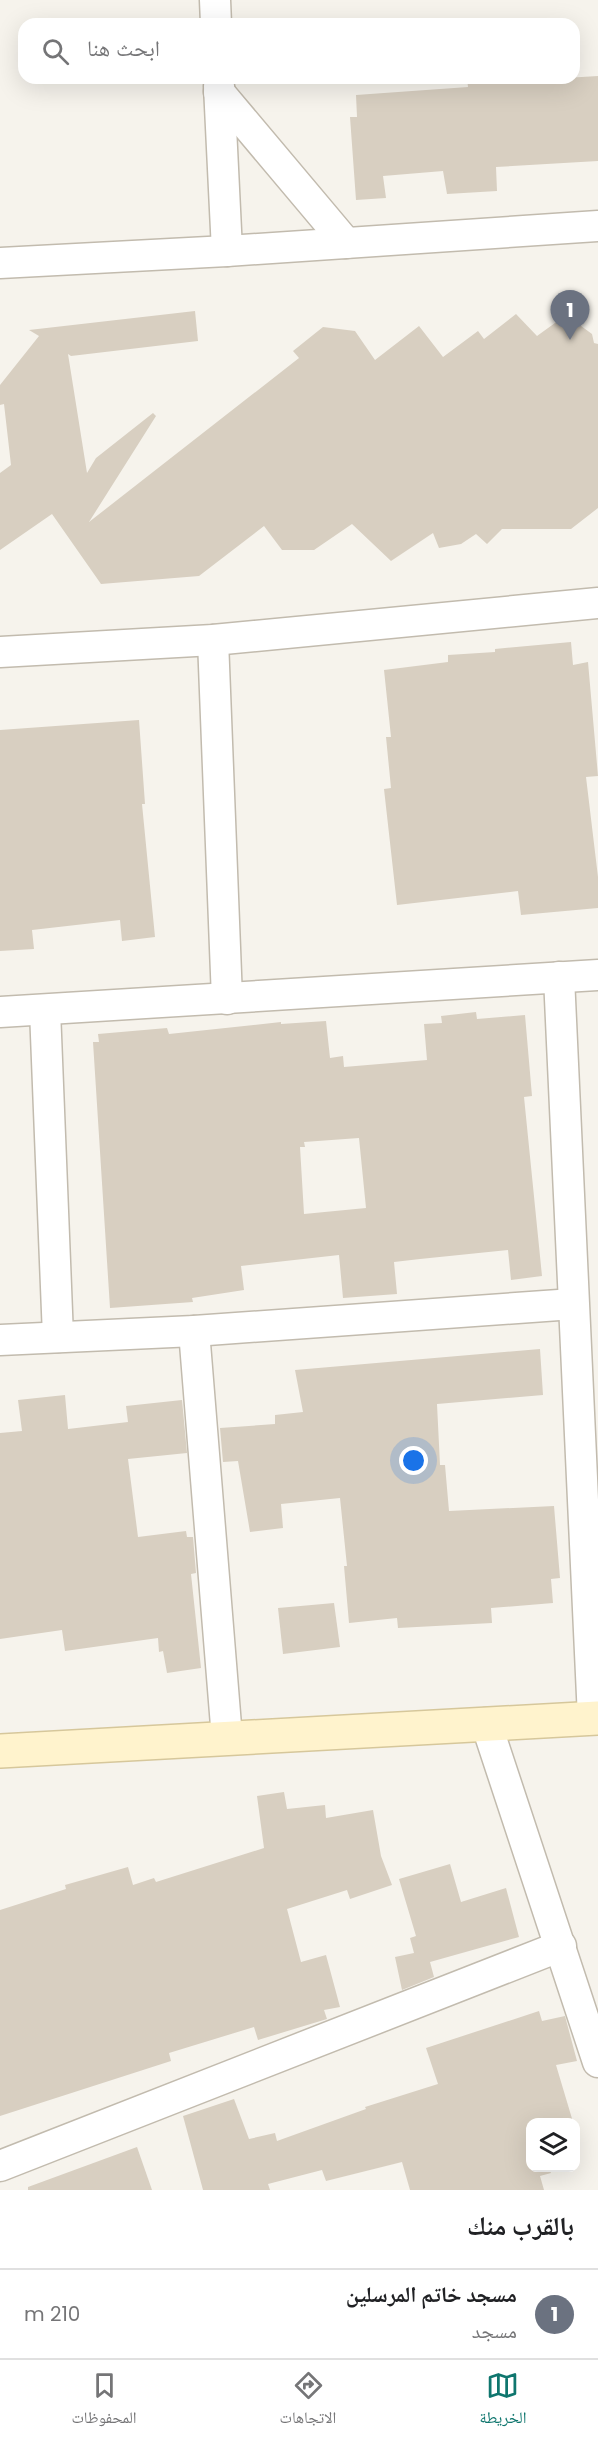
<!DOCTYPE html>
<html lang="ar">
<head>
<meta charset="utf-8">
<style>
	:root { --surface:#fff; --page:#f6f6f6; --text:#202124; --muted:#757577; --line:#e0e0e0; --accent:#0f766e }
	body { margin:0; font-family:Poppins,"Noto Naskh Arabic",sans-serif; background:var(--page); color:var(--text); direction:rtl }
	.controls { position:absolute; right:18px; bottom:18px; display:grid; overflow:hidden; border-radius:12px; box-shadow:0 6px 24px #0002 }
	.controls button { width:54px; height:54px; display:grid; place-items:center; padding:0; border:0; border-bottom:2px solid var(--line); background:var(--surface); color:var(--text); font:30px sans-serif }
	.you { position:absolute; left:414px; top:1461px; width:21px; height:21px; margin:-15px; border:4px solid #fff; border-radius:50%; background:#1a73e8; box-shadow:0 0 0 9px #1a73e833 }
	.badge { display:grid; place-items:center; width:39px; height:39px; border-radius:50%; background:var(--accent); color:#fff; font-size:20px; font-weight:700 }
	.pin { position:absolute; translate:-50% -50px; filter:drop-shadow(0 2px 3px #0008) }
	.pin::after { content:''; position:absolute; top:32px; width:21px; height:18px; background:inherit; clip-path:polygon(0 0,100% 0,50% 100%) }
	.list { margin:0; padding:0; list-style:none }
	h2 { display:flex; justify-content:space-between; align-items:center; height:78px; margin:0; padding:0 24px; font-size:26px }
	h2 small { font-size:20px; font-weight:400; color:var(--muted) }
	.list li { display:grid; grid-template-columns:39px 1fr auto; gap:18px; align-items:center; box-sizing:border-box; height:90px; padding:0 24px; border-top:2px solid var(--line) }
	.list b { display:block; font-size:22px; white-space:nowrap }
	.list p { margin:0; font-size:20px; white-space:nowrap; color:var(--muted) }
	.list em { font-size:20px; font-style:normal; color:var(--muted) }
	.icon { flex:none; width:33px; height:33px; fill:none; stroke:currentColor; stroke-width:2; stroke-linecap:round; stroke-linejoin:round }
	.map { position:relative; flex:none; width:598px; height:2190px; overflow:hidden; direction:ltr }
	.search { position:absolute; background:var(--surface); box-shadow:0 6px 24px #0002; left:18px; right:18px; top:18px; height:66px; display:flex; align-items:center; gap:15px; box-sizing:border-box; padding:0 21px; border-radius:18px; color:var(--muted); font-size:22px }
	.sheet { height:168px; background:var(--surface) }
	nav { display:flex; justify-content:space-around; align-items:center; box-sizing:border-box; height:84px; border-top:2px solid var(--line); background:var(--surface); font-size:16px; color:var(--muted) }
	nav a { display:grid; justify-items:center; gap:3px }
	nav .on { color:var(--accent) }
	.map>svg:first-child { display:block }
</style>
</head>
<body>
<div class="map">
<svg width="598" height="2190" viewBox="0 0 598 2190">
	<rect width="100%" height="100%" fill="#f6f3ec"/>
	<g fill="#d8cfc1" fill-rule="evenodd">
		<polygon points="598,76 598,161 496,167 497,191 447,194 443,171 383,176 386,198 356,200 350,117 357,117 356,95 468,87 467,78 498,78 498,82"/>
		<polygon points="195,311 198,341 71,356 68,354 87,473 96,458 153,413 156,416 89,522 299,358 293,351 323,327 355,331 375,360 419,326 443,357 478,331 484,339 516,314 537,336 566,315 592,334 594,343 598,344 598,508 571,529 502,529 487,544 476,534 461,544 439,548 433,533 391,561 352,524 314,550 282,550 264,526 199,576 101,584 52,514 0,550 0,473 11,465 4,404 0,405 0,385 39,336 29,330"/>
		<polygon points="571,642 573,665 588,662 598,776 586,777 598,877 598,908 521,915 518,891 397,905 384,789 391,788 386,737 391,737 384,670 448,662 448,655 495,652 495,649"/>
		<polygon points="139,720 145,804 142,804 155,937 122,941 120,920 32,930 34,949 0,951 0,730"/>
		<path d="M476 1012 477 1019 525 1015 532 1096 524 1097 542 1276 511 1280 508 1250 420 1259 394 1262 397 1294 343 1298 339 1255 241 1266 244 1290 192 1298 193 1302 110 1308 93 1042H99L98 1034 167 1028 169 1034 281 1022V1024L326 1021 330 1058 343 1056 344 1067 427 1060 424 1024 442 1023 441 1016ZM359 1138 366 1208 304 1214 300 1147H305L304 1142Z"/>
		<polygon points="540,1349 543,1395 437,1404 440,1465 445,1465 449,1511 554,1506 560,1578 551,1579 553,1603 491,1608 492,1623 398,1628 397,1618 349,1623 344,1566 347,1566 340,1498 281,1504 283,1528 250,1532 238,1461 223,1462 220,1428 275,1424 275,1415 303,1412 295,1370"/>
		<polygon points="65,1395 68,1429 128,1422 126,1406 182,1400 187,1453 128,1459 138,1537 186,1531 187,1537 193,1537 196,1573 191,1574 201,1668 167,1673 163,1651 159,1652 158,1638 65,1651 62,1630 0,1639 0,1433 22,1431 18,1400"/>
		<polygon points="334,1603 340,1647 283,1654 278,1608"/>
		<polygon points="284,1792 287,1809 325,1805 326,1818 373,1810 381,1856 392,1885 350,1899 347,1890 287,1909 301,1962 326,1955 340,2007 324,2010 327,2019 258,2040 254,2027 169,2053 171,2061 0,2116 0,1910 66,1889 65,1885 128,1867 133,1885 154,1878 156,1882 264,1848 257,1796"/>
		<polygon points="450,1864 461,1902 506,1888 519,1937 430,1962 434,1977 402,1990 395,1957 414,1953 410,1938 416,1936 399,1879"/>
		<polygon points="539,2011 542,2021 565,2016 577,2061 556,2065 573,2122 531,2122 531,2168 549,2168 551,2173 540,2176 544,2190 410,2190 402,2162 326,2181 322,2170 268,2184 270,2190 203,2190 183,2116 234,2099 249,2139 275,2133 277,2141 366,2109 365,2107 438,2084 426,2048"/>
		<polygon points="137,2147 152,2190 28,2190 28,2187"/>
	</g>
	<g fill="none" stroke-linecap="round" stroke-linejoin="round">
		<defs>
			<g id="street">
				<polyline points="215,0 216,24"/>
				<polyline points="219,86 227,251"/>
				<polyline points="219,92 346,243"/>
				<polyline points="0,263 227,251 598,226"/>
				<polyline points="213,640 227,999"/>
				<polyline points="0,652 213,640 598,603"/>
				<polyline points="559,977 593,1718"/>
				<polyline points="45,1010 58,1337"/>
				<polyline points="0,1012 598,975"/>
				<polyline points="194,1331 227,1738"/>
				<polyline points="0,1340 194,1331 573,1304"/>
				<polyline points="486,1723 598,2062"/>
				<polyline points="0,2166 561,1946"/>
			</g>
			<polyline id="secondary" points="0,1751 598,1718"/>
		</defs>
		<use href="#street" stroke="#c2bbae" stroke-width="33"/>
		<use href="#secondary" stroke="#d6c79b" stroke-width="36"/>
		<use href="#street" stroke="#fff" stroke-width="30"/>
		<use href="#secondary" stroke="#fff3cd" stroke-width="33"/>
	</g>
</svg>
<div class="controls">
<button><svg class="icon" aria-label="layers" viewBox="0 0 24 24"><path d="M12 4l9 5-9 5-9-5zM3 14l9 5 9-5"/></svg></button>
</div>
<div class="you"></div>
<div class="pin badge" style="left:570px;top:340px;background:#6b7280">1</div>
<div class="search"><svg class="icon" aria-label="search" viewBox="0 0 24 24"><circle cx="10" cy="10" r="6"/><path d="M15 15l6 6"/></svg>ابحث هنا</div>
</div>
<section class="sheet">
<h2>بالقرب منك<small></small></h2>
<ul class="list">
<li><span class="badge" style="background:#6b7280">1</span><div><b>مسجد خاتم المرسلين</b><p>مسجد</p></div><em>210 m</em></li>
</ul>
</section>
<nav>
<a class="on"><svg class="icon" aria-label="map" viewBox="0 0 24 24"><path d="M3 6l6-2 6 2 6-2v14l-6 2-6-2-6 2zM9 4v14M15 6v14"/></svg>الخريطة</a>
<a><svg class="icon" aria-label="directions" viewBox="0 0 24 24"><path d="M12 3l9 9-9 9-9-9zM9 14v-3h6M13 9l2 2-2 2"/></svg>الاتجاهات</a>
<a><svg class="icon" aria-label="saved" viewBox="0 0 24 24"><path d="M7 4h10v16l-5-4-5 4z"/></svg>المحفوظات</a>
</nav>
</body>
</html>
